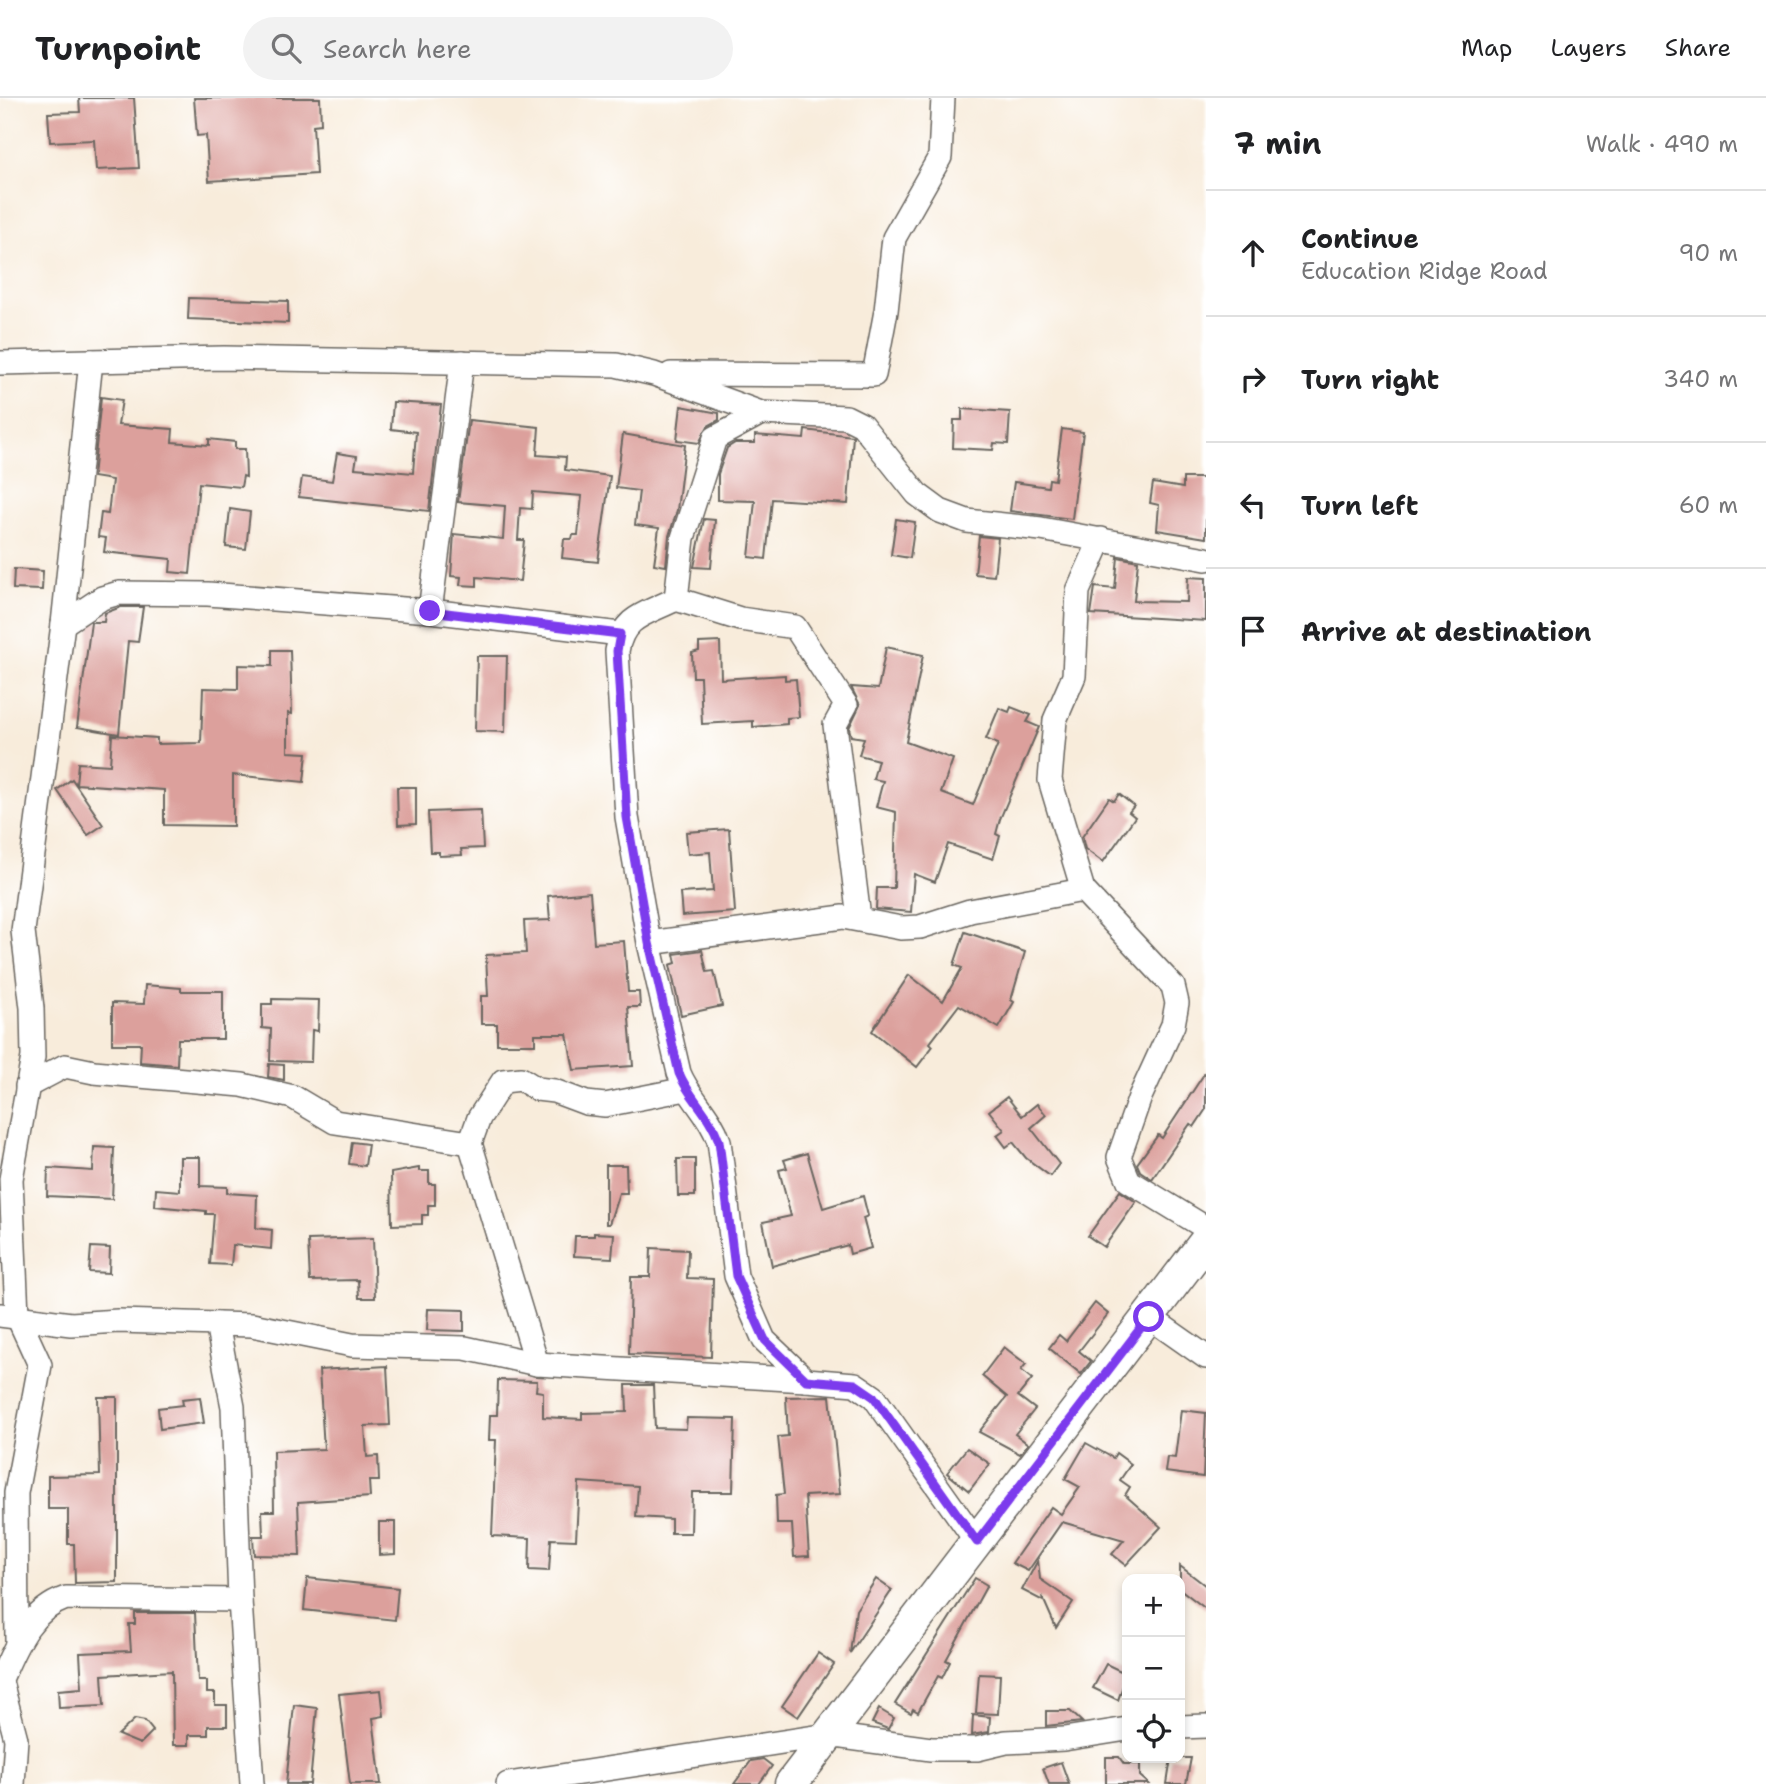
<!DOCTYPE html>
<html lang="en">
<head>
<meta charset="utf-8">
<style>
	:root { --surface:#fff; --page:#f2f2f2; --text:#202124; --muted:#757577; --line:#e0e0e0 }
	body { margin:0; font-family:"Shantell Sans",sans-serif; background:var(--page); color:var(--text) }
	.controls { position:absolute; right:21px; bottom:21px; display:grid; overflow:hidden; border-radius:14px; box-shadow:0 4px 10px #0003 }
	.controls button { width:63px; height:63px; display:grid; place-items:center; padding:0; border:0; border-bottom:2px solid var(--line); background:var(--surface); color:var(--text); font:35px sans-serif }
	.stop { position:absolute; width:21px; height:21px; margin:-16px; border:5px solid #7c3aed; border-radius:50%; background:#fff }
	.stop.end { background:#7c3aed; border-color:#fff; box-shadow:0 2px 7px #0008 }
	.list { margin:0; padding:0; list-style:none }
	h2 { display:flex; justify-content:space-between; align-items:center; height:91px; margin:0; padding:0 28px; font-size:30px }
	h2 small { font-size:23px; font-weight:400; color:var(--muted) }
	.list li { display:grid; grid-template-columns:46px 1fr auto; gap:21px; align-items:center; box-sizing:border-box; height:126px; padding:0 28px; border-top:2px solid var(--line) }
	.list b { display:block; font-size:26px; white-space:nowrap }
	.list p { margin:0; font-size:23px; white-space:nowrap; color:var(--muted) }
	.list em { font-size:23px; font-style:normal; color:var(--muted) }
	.icon { flex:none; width:38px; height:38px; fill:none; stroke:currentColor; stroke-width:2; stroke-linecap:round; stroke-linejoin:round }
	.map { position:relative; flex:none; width:1206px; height:1686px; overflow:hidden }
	header { display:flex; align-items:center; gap:42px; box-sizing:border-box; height:98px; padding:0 35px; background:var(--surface); border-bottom:2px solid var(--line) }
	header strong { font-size:33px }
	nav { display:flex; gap:38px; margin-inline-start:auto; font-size:24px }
	.search { width:490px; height:63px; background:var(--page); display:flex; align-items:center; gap:18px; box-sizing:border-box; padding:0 24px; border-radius:38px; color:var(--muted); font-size:26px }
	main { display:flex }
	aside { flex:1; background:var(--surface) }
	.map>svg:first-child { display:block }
</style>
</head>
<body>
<header>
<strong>Turnpoint</strong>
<div class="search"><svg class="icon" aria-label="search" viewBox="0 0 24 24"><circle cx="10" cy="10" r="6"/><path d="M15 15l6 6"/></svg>Search here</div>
<nav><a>Map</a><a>Layers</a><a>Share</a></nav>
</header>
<main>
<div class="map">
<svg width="1206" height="1686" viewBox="0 0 1206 1686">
	<rect width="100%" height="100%" fill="#fff"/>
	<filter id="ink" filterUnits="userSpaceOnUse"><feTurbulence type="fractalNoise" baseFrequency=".0143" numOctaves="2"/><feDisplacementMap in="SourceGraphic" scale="14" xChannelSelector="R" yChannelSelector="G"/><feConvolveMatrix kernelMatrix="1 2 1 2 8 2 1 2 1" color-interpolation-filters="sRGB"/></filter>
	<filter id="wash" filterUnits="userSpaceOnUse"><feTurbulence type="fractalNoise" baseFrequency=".00686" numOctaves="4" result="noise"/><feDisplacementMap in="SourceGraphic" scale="28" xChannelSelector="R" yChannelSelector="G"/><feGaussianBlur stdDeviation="1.57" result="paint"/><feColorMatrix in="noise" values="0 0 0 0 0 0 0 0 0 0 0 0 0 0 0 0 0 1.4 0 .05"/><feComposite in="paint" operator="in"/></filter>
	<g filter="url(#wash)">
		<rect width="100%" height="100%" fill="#f8ecdb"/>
		<g id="blocks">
			<g fill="#dca09c">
				<polygon points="79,0 134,0 139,70 96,72 94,42 50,44 48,15 80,14"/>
				<polygon points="194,0 320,0 321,26 313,27 316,76 209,83 206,37 197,38"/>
				<polygon points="189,200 288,203 288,225 188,221"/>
				<polygon points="101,299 122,302 118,327 173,331 172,344 209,347 209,341 235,344 235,351 245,351 246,379 243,378 241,389 199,385 190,476 170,474 171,461 104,454 106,440 98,439 101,415 108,416 112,382 93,379"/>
				<polygon points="393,304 441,307 429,413 299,399 302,379 332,383 337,355 357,358 355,370 413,375 416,334 391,331"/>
				<polygon points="681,308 719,315 719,322 708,328 699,345 677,342"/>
				<polygon points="962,311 1010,314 1008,346 994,345 993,352 953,350 954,322 962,322"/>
				<polygon points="469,322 539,329 537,357 566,359 565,372 610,378 598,464 562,460 564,441 572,441 573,437 578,437 582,398 533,394 532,411 520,410 518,442 524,442 520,483 477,479 477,488 460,487 461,479 451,478 454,436 503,441 505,408 458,404"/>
				<polygon points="1062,331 1083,334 1072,421 1010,413 1014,384 1048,389 1049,381 1055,382"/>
				<polygon points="805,332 853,338 848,406 772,401 766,461 749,459 755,403 718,402 718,376 727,350 735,345 755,345 755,337 804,341"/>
				<polygon points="623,336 685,347 677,412 669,438 666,468 654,466 659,430 635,427 639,393 616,390"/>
				<polygon points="1183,380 1206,380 1206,440 1157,432 1159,407 1150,405 1153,385 1183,390"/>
				<polygon points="230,411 250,414 246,451 226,449"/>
				<polygon points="704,421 715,422 711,470 694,469"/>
				<polygon points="896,421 915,424 910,460 891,457"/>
				<polygon points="979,438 998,440 994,478 975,476"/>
				<polygon points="1118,459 1138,463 1134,503 1187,504 1188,479 1206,480 1206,523 1091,516 1095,489 1115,491"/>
				<polygon points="14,471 43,473 42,492 13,491"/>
				<polygon points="121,509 143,509 138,544 128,543 119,636 77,629 91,524 104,524 105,515"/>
				<polygon points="720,544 721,581 785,577 785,582 796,581 799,619 787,620 787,626 753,629 753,623 702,626 700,579 693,579 692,555 699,553 699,545"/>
				<polygon points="886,549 923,557 906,644 953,661 941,695 973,707 998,646 986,641 999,610 1009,614 1011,609 1031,617 1027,624 1039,629 1000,721 996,736 1000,738 993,761 948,746 935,784 914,776 911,814 876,811 877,790 894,790 896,714 876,709 883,683 873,681 878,662 859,657 864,640 851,638 849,630 860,607 851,589 878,591"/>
				<polygon points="272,552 290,552 292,616 288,615 288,654 307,655 304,684 233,677 233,728 164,727 164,692 76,686 78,665 110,667 112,637 157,640 157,646 201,645 203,590 238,591 238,567 272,568"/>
				<polygon points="477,558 507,558 505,634 475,633"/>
				<polygon points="72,681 103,727 88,737 57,692"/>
				<polygon points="397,689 416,689 416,726 398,727"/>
				<polygon points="1119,696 1134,708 1129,714 1135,719 1103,764 1085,751 1082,739 1109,700 1114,703"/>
				<polygon points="481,712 483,750 461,751 462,757 439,758 439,754 430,754 428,714"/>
				<polygon points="729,731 735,814 682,818 680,795 713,793 710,754 688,756 686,734"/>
				<polygon points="590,794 594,845 624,843 628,894 639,894 640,909 628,909 633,968 574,972 567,936 535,936 535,946 497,946 497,926 481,926 481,898 488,898 486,857 526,855 524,823 550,822 548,798"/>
				<polygon points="965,834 1025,854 1011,902 1014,904 999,930 959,907 930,945 933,948 917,969 872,933 909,877 943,903 962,870 954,867"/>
				<polygon points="702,852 707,874 714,873 722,908 681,917 670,867 676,865 674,856"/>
				<polygon points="145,887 181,890 181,893 223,893 223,941 178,941 177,967 140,964 141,946 112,946 112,905 144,906"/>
				<polygon points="272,901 319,902 318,933 312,932 311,964 270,963 271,931 262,930 262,906 272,906"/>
				<polygon points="269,966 284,967 284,982 268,979"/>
				<polygon points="1206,973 1206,1011 1194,1029 1190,1026 1152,1081 1140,1073 1137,1066 1158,1037 1162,1040"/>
				<polygon points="1007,999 1022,1018 1037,1006 1046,1017 1031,1030 1059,1066 1050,1078 1026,1060 1013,1044 1006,1049 997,1037 1004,1032 989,1013"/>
				<polygon points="352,1044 368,1046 365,1068 349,1066"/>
				<polygon points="94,1049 114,1050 112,1101 47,1098 48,1070 93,1073"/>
				<polygon points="807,1055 823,1110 863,1098 868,1118 863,1120 871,1150 850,1156 848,1147 772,1168 763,1124 791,1118 779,1072 787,1070 784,1062"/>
				<polygon points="180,1059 200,1059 200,1088 227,1089 227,1095 257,1097 256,1130 272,1132 271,1151 233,1147 231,1167 210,1166 214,1116 206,1116 206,1113 155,1108 156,1091 180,1093"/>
				<polygon points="677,1061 695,1061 695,1098 678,1098"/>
				<polygon points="606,1067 626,1067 627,1095 619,1095 609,1126 606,1126"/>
				<polygon points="419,1070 419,1073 429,1073 429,1086 435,1086 435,1107 428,1107 428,1117 422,1117 422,1126 392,1127 391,1075"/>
				<polygon points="1120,1093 1136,1104 1104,1149 1088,1138"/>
				<polygon points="594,1135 614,1136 612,1160 574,1158 575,1138 594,1138"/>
				<polygon points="373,1140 375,1200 359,1200 358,1182 310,1183 308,1142"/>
				<polygon points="91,1149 110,1150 109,1175 89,1174"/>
				<polygon points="651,1150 688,1152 687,1180 713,1181 711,1259 629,1256 631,1179 650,1179"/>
				<polygon points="1095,1205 1108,1216 1079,1253 1091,1263 1081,1276 1049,1250 1059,1237 1066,1243"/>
				<polygon points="428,1211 464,1212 464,1233 427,1232"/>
				<polygon points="1004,1249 1026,1266 1021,1272 1032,1281 1018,1298 1035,1311 1015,1336 1028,1346 1020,1356 979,1334 1007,1299 982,1278"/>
				<polygon points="387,1268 390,1327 365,1328 367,1359 378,1358 379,1383 369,1383 370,1399 298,1404 300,1458 254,1457 253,1438 263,1438 262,1413 274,1413 273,1353 324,1351 319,1272"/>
				<polygon points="498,1282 537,1283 536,1293 543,1294 543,1319 582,1321 582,1315 627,1314 626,1287 653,1287 655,1330 686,1331 687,1320 735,1321 733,1394 692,1394 691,1435 671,1435 671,1421 636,1419 638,1388 579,1384 576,1442 551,1441 549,1473 529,1472 530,1440 492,1438 496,1342 489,1342 490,1317 497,1317"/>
				<polygon points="830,1298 840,1396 805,1398 809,1458 794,1459 792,1426 777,1426 776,1397 784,1396 778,1339 788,1338 786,1299"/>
				<polygon points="98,1299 117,1299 117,1484 75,1485 74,1446 68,1446 68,1411 48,1411 48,1378 100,1377"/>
				<polygon points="200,1299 204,1325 160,1331 158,1310 183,1307 182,1301"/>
				<polygon points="1181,1312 1206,1315 1203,1379 1165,1374 1167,1359 1175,1360"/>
				<polygon points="1086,1345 1113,1360 1116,1355 1131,1366 1120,1382 1130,1389 1125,1397 1161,1429 1126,1467 1112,1456 1124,1442 1062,1424 1028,1473 1012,1465 1051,1409 1061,1416 1080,1389 1065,1381"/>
				<polygon points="967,1350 990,1366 969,1393 947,1375"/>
				<polygon points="379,1424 395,1424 395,1456 379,1457"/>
				<polygon points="1038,1462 1040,1481 1073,1504 1056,1530 1042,1498 1043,1503 1022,1492"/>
				<polygon points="1180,1468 1206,1488 1206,1511 1180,1491"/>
				<polygon points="307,1480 398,1490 395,1522 304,1512"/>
				<polygon points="975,1480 987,1487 946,1562 950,1564 942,1580 938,1578 918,1614 913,1611 911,1615 895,1606"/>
				<polygon points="876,1481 892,1492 850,1555 856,1512"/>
				<polygon points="135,1515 195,1515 198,1583 207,1583 207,1595 215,1595 215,1607 227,1607 227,1628 208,1628 208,1637 189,1637 189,1647 173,1647 172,1573 102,1577 104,1608 59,1610 58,1592 82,1590 80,1555 131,1553 129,1526 135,1526"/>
				<polygon points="818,1555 834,1566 798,1619 782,1608"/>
				<polygon points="1106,1566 1127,1576 1118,1602 1093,1590"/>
				<polygon points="979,1576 1000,1577 998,1616 976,1615"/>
				<polygon points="381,1592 384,1618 373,1620 381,1686 350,1686 339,1596"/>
				<polygon points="294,1607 317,1610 310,1686 286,1686"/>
				<polygon points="879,1611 894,1620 888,1631 872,1625"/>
				<polygon points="1046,1613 1070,1613 1082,1624 1046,1628"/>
				<polygon points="973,1617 990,1619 989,1634 972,1637"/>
				<polygon points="135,1621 145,1623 153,1633 140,1646 118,1637"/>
				<polygon points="1106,1659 1119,1659 1124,1666 1140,1666 1140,1678 1149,1686 1106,1686"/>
				<polygon points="1171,1660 1191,1660 1186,1686 1167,1686"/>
				<polygon points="763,1661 772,1668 759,1686 734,1686 751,1663"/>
				<polygon points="1061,1664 1069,1686 1049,1686 1043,1670"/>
			</g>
		</g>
	</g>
	<g filter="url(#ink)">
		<use href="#blocks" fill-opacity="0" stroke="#69655f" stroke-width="2"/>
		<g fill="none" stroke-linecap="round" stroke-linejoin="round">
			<defs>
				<g id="street">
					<polyline points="0,265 224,260 616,267 654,276 761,315 846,319 862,327 917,396 940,413 967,423 1041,431 1206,461"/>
					<polyline points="671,276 874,277 886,213 894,140 940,59 943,0"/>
					<path d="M761 315 715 340 683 440 676 501C646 516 623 518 617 553L627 719 649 845 679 975C689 1000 710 1016 719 1043L736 1178 764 1242 806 1282 855 1286 874 1299 977 1444"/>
					<polyline points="1101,441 1078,493 1074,578 1055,622 1050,682 1083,792 1173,888 1177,905 1173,927 1140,999 1119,1059 1129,1083 1206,1130"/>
					<polyline points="676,501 740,521 795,529 846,607 835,627 859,820"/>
					<polyline points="430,513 462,264"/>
					<polyline points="63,526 102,500 119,495 208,496 430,513 620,536"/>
					<polyline points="649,845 843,819 901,830 920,829 970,813 1083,792"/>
					<polyline points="27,988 65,968 94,974 242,987 293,999 335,1024 470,1045 479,1020 503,983 521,981 537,991 554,993 586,1005 605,1007 686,991"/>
					<polyline points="470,1045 537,1266"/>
					<polyline points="0,1217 71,1226 118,1223 252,1227 352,1247 465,1250 537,1266 806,1282"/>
					<polyline points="1149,1219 1206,1259"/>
					<polyline points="217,1226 233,1309 240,1502 252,1686"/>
					<polyline points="17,1545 16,1395 40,1267 17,1217 11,1081 33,959 32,910 23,833 63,526 91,263"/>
					<polyline points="0,1580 16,1641 13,1686"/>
					<path d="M1 1581C16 1547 29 1513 66 1500L240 1502"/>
					<polyline points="1180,1629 1206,1628"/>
					<polyline points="508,1686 828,1637 931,1651 977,1651 1006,1644 1064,1641 1127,1631"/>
				</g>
				<polyline id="secondary" points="791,1686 1206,1143"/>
			</defs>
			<use href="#street" stroke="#69655f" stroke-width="26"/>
			<use href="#secondary" stroke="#69655f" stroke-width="35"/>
			<use href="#street" stroke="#fff" stroke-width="23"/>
			<use href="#secondary" stroke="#fff" stroke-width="32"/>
		</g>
	</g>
	<g fill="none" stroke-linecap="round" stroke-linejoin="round" filter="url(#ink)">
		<path stroke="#7c3aed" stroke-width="9" d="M430 513 620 536 617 553 627 719 649 845 679 975C689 1000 710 1016 719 1043L736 1178 765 1242 806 1282 855 1286 874 1299 977 1444 1149 1219"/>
	</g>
</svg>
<div class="controls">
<button>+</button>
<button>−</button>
<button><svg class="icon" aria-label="locate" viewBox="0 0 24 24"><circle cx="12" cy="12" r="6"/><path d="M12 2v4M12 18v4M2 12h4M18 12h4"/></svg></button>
</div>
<div class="stop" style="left:1149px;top:1219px"></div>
<div class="stop end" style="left:430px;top:513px"></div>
</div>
<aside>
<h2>7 min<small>Walk · 490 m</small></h2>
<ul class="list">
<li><svg class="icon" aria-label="ahead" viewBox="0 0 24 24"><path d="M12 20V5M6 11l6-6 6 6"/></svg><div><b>Continue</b><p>Education Ridge Road</p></div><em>90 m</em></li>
<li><svg class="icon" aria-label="right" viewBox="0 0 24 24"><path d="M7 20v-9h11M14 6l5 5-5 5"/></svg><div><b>Turn right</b></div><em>340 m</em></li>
<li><svg class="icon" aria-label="left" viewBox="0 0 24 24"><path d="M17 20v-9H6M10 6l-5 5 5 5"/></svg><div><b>Turn left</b></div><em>60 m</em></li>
<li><svg class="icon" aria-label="arrive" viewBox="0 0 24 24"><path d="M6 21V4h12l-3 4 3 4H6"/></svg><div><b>Arrive at destination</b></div></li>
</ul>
</aside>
</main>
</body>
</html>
